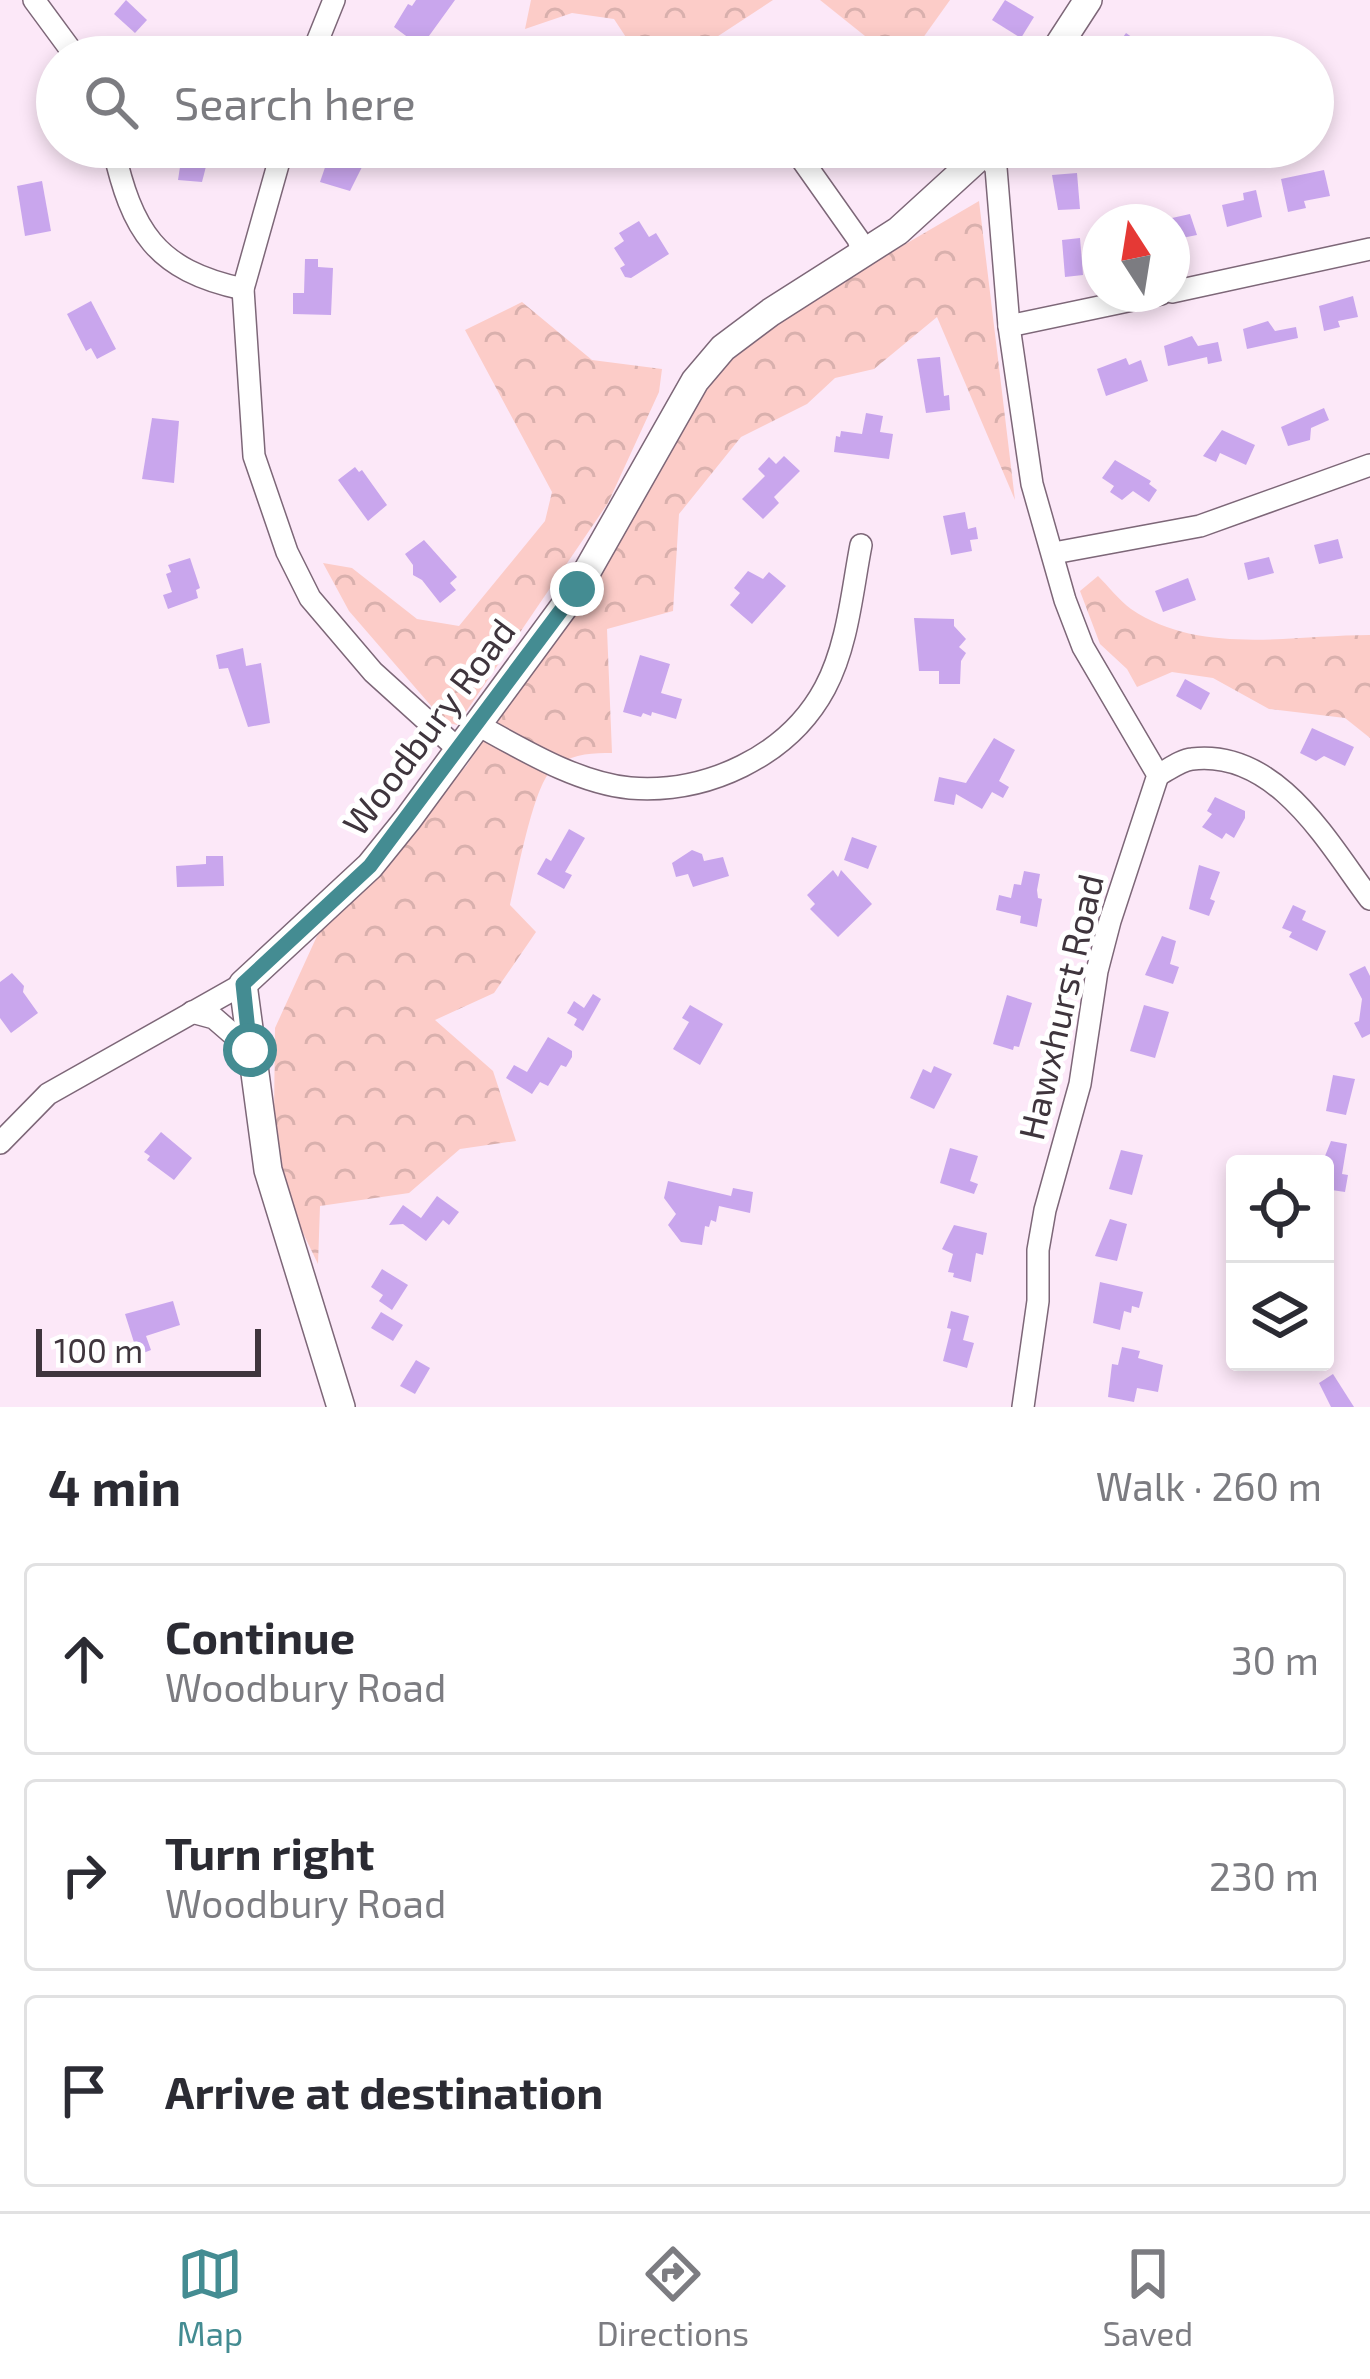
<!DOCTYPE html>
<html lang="en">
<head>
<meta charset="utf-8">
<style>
	:root { --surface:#fff; --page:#f7f7f7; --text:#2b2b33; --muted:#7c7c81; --line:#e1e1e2; --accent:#448c92 }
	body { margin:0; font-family:"Exo 2",sans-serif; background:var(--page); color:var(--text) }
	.controls { position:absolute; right:36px; bottom:36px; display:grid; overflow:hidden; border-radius:12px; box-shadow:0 6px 18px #0003 }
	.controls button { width:108px; height:108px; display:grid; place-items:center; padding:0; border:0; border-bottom:3px solid var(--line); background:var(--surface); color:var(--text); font:60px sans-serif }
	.compass { position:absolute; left:1082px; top:204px; width:108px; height:108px; border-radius:50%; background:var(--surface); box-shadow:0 6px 18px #0003; rotate:348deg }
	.scale { position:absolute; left:36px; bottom:30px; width:225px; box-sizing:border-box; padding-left:12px; border:6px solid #3f353d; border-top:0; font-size:33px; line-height:42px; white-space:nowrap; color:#3f353d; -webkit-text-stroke:9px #fff; paint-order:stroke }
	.stop { position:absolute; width:36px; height:36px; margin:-27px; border:9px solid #448c92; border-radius:50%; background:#fff }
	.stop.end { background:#448c92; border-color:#fff; box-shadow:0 3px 12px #0008 }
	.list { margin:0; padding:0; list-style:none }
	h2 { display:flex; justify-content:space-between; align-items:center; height:156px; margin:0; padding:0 48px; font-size:51px }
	h2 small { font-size:39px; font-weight:400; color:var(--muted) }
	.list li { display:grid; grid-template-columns:78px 1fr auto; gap:36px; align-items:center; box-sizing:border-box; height:192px; margin:0 24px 24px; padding:0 24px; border:3px solid var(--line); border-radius:12px }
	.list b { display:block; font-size:45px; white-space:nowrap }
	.list p { margin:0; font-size:39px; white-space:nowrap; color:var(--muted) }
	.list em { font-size:39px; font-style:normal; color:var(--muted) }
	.icon { flex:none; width:66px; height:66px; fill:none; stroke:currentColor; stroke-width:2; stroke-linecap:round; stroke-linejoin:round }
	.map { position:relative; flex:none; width:1370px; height:1407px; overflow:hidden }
	.search { position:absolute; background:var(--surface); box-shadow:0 6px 18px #0003; left:36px; right:36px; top:36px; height:132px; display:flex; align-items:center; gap:30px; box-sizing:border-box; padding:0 42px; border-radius:66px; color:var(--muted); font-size:45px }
	.sheet { height:804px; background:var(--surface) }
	nav { display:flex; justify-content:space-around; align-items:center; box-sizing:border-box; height:168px; border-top:3px solid var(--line); background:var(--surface); font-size:33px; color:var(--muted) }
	nav a { display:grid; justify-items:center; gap:6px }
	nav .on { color:var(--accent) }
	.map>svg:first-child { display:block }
</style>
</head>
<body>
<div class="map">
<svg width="1370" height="1407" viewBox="0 0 1370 1407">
	<defs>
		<pattern id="forest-crowns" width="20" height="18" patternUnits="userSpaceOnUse" patternTransform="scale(3)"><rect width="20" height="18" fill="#fcccc8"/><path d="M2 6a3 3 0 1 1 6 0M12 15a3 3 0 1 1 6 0" fill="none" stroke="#d9b0ad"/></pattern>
	</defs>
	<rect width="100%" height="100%" fill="#fce8f8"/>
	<g fill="url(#forest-crowns)">
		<polygon points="531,0 773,0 706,44 680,57 639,57 614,19 572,13 525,29"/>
		<polygon points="820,0 950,0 920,42 885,52"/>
		<path d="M979 201 1015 500 937 317 874 369 835 378 807 404 741 437 679 514 673 611 607 629 612 753C590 753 565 754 549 773 532 794 517 876 510 905L536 932 494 993 435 1020 493 1071 516 1141 460 1149 409 1193 320 1206 318 1264 288 1202 274 1114 275 1028 317 936 467 765 728 348Z"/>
		<polygon points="522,302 592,360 662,369 659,392 608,503 457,725 445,722 349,611 323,563 352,568 417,619 459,626 545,521 552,492 465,330"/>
		<path d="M1098 576C1108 586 1119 600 1131 609 1200 656 1292 635 1370 635V738L1345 718 1269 709 1213 678 1172 672 1137 687 1127 669 1100 644 1080 591Z"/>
	</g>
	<g fill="#c9a6ed">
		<polygon points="126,0 147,20 135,33 114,14"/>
		<polygon points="416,0 455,0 421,47 394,27 408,4 412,6"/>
		<polygon points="1005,0 1034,17 1021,38 992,20"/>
		<polygon points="1126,33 1149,49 1144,57 1109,57"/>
		<polygon points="183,147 211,147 202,182 178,180"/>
		<polygon points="332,147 357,147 362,167 350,191 320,182"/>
		<polygon points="1324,170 1330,196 1304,201 1306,208 1288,212 1281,179"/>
		<polygon points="1077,173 1080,209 1058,210 1052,175"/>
		<polygon points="42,181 51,231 25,236 17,186"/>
		<polygon points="1256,190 1262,217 1227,227 1222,205 1244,200 1243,193"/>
		<polygon points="1190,214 1197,235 1172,240 1172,218"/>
		<polygon points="639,221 649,237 656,233 669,254 631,278 625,277 620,268 625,265 614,248 624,241 619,233"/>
		<polygon points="1080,238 1083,275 1065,277 1062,240"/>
		<polygon points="305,259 318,259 318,267 333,268 331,315 293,314 293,293 304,293"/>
		<polygon points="1353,296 1358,317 1338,321 1340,327 1324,331 1319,306"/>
		<polygon points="91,301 116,349 97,359 91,348 86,351 67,314"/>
		<polygon points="1268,321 1275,331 1296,327 1298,338 1247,349 1243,329"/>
		<polygon points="1192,336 1198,346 1218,342 1222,361 1208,364 1207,357 1168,366 1164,346"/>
		<polygon points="940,357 944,396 949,395 950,410 926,413 917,359"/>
		<polygon points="1126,358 1129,365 1141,360 1148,381 1106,396 1097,369"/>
		<polygon points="1324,408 1329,420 1311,428 1310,440 1288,446 1281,427"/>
		<polygon points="866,413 883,416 880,432 893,434 889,459 834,452 836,436 840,437 841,431 862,434"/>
		<polygon points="152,418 179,421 174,483 142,479"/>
		<polygon points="1222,430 1255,445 1246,465 1220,453 1216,462 1203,456"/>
		<polygon points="784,456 800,471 774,497 779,503 763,519 742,499 765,476 758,469 769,457 776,464"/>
		<polygon points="1115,460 1151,481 1149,484 1157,490 1149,502 1133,491 1122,500 1110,492 1114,486 1102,478"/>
		<polygon points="355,467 359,472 362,470 387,505 368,521 338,480"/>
		<polygon points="965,512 968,529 976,527 978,539 970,540 972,551 951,555 943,516"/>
		<polygon points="1338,539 1343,558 1319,564 1314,545"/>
		<polygon points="424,540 457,577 450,583 456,590 440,603 422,580 413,575 413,565 405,554"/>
		<polygon points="1269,557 1274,573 1248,580 1244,563"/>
		<polygon points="190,558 200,588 196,590 198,598 168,609 163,595 172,592 166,574 171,572 168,565"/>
		<polygon points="748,571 763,579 769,572 786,586 752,624 730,605 740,593 734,588"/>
		<polygon points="1188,578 1196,600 1163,612 1155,591"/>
		<polygon points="914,618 954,619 954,626 966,639 959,647 966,653 961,661 960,684 939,684 939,671 919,671"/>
		<polygon points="243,648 246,666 261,663 270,723 248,727 228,668 219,669 216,655"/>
		<polygon points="640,655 670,664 661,693 682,699 676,719 652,712 651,716 643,713 641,717 623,712"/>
		<polygon points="1185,679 1210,693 1201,710 1176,696"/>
		<polygon points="1312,728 1354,747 1345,766 1324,756 1316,761 1300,753"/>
		<polygon points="994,738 1015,750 999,781 1009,787 1003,798 992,792 982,809 956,794 954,805 934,801 939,777 966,783"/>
		<polygon points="1215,797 1245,811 1245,818 1234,838 1226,833 1222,839 1202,827 1212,814 1207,811"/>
		<polygon points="569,829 585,838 565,872 572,875 564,889 537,874 546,858 551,861"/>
		<polygon points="852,837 877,846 868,869 844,860"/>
		<polygon points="692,850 702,854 704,861 723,857 729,876 693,887 688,874 676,877 672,863"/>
		<polygon points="206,856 223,856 224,886 177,887 176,866 206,864"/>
		<polygon points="1199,865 1220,872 1210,899 1215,901 1209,916 1189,909"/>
		<polygon points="833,870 838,877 841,870 872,904 838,937 810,909 815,904 807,895"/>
		<polygon points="1024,871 1040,874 1037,890 1038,898 1042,899 1037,927 1020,923 1021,916 996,910 999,895 1011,898 1014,884 1021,885"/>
		<polygon points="1293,905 1306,911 1302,920 1326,931 1317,951 1289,937 1292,932 1282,928"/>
		<polygon points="1162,936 1176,941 1170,964 1179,967 1173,984 1145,975"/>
		<polygon points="1365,966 1370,976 1370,1034 1362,1038 1354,1023 1359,1021 1362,999 1349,974"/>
		<polygon points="12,973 24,986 23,992 38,1013 11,1033 0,1018 0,982"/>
		<polygon points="593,994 601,999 583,1031 574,1025 577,1019 567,1013 574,1001 584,1008"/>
		<polygon points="1007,995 1032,1003 1019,1047 1014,1046 1013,1050 993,1044"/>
		<polygon points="690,1005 723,1024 700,1065 673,1049 689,1022 682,1018"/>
		<polygon points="1144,1005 1169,1012 1155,1058 1130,1051"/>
		<polygon points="548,1037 572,1051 572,1057 566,1067 561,1065 548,1086 540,1082 532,1094 506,1078 514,1065 527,1072"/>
		<polygon points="934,1066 952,1074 934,1109 910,1098 923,1069 931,1073"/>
		<polygon points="1333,1075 1355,1079 1346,1115 1326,1111"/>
		<polygon points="161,1132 192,1158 174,1180 147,1160 150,1156 144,1152"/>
		<polygon points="1331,1141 1347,1144 1342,1174 1348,1175 1345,1192 1325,1189 1325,1156"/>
		<polygon points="950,1148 978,1156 970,1181 978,1184 974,1194 940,1183"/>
		<polygon points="1121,1150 1143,1155 1132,1195 1109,1189"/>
		<polygon points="668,1181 731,1196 733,1188 753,1192 750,1213 719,1206 716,1222 711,1220 709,1227 705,1226 702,1245 681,1242 668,1225 676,1214 664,1198"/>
		<polygon points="437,1196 459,1212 449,1225 443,1220 426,1241 403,1224 389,1225 403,1205 421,1218"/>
		<polygon points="1110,1219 1127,1224 1117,1261 1095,1256"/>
		<polygon points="954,1225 987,1233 983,1255 976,1253 971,1282 953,1277 954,1273 948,1272 953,1254 942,1249"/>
		<polygon points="382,1269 408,1285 392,1310 379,1301 383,1295 371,1287"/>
		<polygon points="1100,1282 1143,1292 1139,1308 1132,1306 1131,1313 1124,1311 1120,1330 1093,1323"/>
		<polygon points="173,1301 180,1325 146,1336 151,1350 138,1355 125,1314"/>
		<polygon points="951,1311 969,1316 963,1340 974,1343 967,1368 943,1361 951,1329 947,1328"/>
		<polygon points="381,1312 403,1325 393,1341 371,1328"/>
		<polygon points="1122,1347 1140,1351 1138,1358 1163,1365 1158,1392 1137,1388 1134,1402 1108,1397 1112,1364 1118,1365"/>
		<polygon points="416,1360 430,1368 415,1394 400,1386"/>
		<polygon points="1333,1374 1354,1407 1331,1407 1319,1383"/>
	</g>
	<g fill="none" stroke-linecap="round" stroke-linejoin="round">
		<defs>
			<g id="minor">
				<polyline points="34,0 76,57"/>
				<polyline points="311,57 334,0"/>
				<path d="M113 147C132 231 155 270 243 289"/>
				<polyline points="283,147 243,289 254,456 287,552 310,598 373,672 457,748"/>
				<polyline points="793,147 858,239 863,254"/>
				<polyline points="986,154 996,168 1009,326 1032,484 1065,600 1083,647 1158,775 1110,921 1097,971 1080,1084 1045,1210 1038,1250 1038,1301 1023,1407"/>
				<polyline points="1172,292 1370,249"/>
				<polyline points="1009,326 1161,294"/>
				<polyline points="1054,553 1200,526 1370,465"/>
				<path d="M476 724C522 749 577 783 630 788 706 794 788 757 825 688 848 645 852 591 861 545"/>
				<path d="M1158 775C1168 770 1181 760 1192 759 1277 749 1328 843 1370 899"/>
				<polyline points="192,1012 214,1018 251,1050"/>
				<polyline points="0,1143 48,1094 243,984"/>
			</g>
			<g id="major">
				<polyline points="1051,57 1088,0"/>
				<polyline points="341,1407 268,1170 243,984 370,866 408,819 577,589 695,381 723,348 771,312 898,231 990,147"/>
			</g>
		</defs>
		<use href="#minor" stroke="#7d6778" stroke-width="24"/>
		<use href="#major" stroke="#7d6778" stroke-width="30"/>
		<use href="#minor" stroke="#fff" stroke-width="21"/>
		<use href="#major" stroke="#fff" stroke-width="27"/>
	</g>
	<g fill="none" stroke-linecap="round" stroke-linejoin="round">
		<polyline stroke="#448c92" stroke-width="15" points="250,1050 243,984 370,866 577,589"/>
	</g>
	<g text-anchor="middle" stroke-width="10" stroke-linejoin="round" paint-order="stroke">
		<g font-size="36" fill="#3f353d" stroke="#fff">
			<text transform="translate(429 727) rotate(-53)" y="13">Woodbury Road</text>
			<text transform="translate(1061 1007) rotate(-77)" y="13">Hawxhurst Road</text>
		</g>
	</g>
</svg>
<div class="controls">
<button><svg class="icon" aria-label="locate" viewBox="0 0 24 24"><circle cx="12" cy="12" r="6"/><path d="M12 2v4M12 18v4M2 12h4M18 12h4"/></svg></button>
<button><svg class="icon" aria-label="layers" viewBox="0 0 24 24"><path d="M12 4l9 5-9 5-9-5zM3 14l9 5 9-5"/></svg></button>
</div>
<svg class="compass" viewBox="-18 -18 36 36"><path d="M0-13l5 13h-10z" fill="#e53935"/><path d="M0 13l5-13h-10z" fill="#7c7c81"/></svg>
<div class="scale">100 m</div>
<div class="stop" style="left:250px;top:1050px"></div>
<div class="stop end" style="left:577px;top:589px"></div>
<div class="search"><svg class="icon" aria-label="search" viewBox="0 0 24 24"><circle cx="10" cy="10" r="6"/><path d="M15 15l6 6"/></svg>Search here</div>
</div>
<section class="sheet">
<h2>4 min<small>Walk · 260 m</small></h2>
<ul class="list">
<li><svg class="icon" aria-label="ahead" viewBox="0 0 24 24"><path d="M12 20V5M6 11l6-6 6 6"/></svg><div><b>Continue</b><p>Woodbury Road</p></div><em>30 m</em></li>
<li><svg class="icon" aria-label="right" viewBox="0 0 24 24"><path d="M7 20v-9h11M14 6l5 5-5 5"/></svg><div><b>Turn right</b><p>Woodbury Road</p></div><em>230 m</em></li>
<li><svg class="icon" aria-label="arrive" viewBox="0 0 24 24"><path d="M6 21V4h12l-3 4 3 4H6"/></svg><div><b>Arrive at destination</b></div></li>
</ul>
</section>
<nav>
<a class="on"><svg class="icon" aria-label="map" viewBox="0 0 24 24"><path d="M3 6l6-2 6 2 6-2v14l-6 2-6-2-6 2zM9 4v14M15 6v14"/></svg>Map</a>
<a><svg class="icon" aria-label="directions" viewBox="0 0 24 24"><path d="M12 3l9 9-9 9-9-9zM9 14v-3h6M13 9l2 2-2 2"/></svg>Directions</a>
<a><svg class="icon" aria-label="saved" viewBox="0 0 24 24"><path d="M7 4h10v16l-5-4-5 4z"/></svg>Saved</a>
</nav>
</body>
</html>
